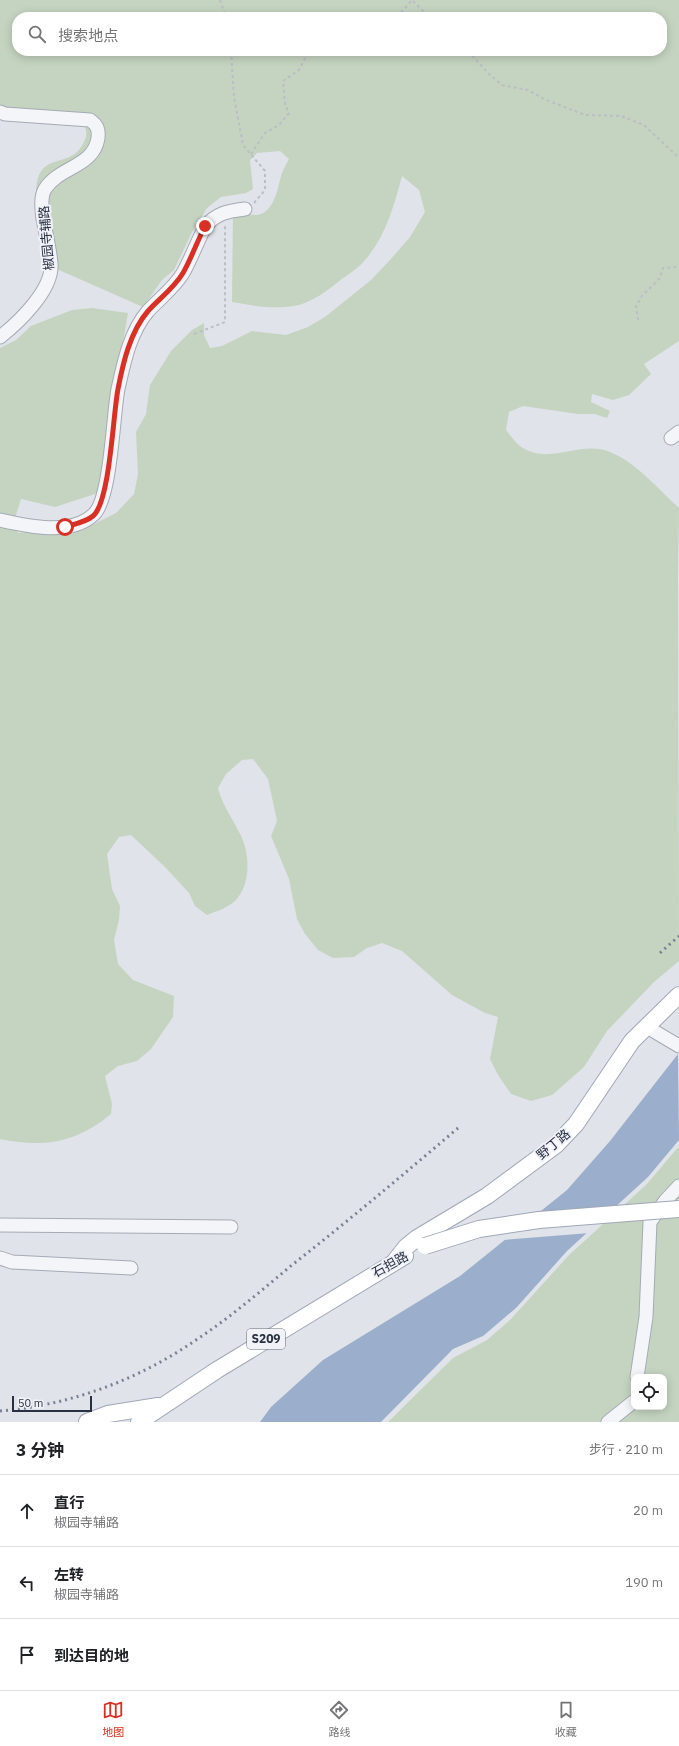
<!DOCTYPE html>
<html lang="zh">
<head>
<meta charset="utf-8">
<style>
	:root { --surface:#fff; --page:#f6f6f6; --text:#202124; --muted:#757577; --line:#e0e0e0; --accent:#d93025 }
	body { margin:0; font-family:"IBM Plex Sans","Noto Sans SC",sans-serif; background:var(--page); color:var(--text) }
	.controls { position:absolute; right:12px; bottom:12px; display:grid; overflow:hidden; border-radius:8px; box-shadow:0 2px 10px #0003 }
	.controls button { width:36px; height:36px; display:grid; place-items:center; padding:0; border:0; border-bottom:1px solid var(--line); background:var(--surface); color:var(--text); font:20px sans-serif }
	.scale { position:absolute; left:12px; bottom:10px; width:80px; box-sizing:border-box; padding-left:4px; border:2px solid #283042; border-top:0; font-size:11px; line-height:14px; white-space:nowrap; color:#283042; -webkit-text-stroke:3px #f0f2f7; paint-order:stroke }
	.stop { position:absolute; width:12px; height:12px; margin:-9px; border:3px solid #d93025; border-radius:50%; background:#fff }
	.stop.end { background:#d93025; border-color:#fff; box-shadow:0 1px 4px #0008 }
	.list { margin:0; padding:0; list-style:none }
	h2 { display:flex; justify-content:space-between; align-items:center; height:52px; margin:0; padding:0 16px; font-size:17px }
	h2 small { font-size:13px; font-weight:400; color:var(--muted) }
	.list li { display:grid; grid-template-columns:26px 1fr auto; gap:12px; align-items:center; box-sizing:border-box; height:72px; padding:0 16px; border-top:1px solid var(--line) }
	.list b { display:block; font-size:15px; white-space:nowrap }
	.list p { margin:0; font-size:13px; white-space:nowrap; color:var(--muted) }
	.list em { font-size:13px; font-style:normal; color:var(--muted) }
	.icon { flex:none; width:22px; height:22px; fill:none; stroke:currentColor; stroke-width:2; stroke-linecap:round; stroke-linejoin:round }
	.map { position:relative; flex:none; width:679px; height:1422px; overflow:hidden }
	.search { position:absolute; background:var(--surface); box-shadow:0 2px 10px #0003; left:12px; right:12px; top:12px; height:44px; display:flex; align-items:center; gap:10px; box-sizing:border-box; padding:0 14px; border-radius:16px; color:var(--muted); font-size:15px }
	.sheet { height:268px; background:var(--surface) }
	nav { display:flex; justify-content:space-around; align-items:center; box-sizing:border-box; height:56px; border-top:1px solid var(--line); background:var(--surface); font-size:11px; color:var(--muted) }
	nav a { display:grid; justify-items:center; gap:2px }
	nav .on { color:var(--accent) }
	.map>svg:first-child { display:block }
</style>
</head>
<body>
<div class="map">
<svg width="679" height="1422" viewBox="0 0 679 1422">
	<rect width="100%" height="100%" fill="#e0e3ea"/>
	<g fill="#c5d4c1" fill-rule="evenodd">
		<path d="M0 0H679V341L644 364 651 374 629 395 613 400 592 394 591 402 610 411 607 418 594 414H578L523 406 509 412 506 430C511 436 517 445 523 448 551 465 581 440 610 452 637 463 658 489 679 508L678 574 679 961 654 982 607 1031 584 1067 552 1095 531 1101 511 1094 498 1075 490 1059 498 1017 485 1013 452 995 402 951 382 943 367 948 354 957 333 958 318 950 305 934 297 919 289 879 271 836 277 821 268 779 253 759 242 760 226 774 218 788C222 804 231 816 239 832 250 851 252 884 235 901 227 908 217 911 207 915L195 906 189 893 165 867 131 835 119 837 107 854 112 889 120 906 119 920 114 940 118 964 133 980 174 996 173 1017 151 1049 137 1061 118 1066 105 1076 112 1104 111 1114C76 1143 44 1148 0 1139V348L16 340 31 326 72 310 92 308 128 313 98 493 55 507 21 499 16 515 18 533 94 524 116 513 134 494 138 474 136 432 146 414 150 385 171 351 192 330 204 323V335L210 348 222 346 252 331 286 335 308 327 325 317 371 280 390 260 410 237 425 212 419 190 402 176C394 206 386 235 366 259 359 268 347 275 338 282 327 291 313 301 299 305 277 310 254 306 232 302L233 210C242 212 253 217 261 214 276 208 278 185 282 173 284 168 287 163 289 159L280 151 257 153 250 160 253 189 246 193 221 197 207 208 192 232 174 270 162 280 143 307 59 270 45 266C44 243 30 196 39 175 49 154 72 167 84 142 87 136 87 131 84 125L0 110ZM17 17H662V51H17Z"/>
		<path d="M679 1146V1422H388L453 1358 487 1340 511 1319 569 1255 647 1184ZM634 1377H664V1407H634Z"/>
	</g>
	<polygon fill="#9baecb" points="678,1054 679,1140 648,1177 567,1251 516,1308 483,1336 453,1349 381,1422 260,1422 271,1407 323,1360 460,1276 567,1190 610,1141"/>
	<polygon fill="#e0e3ea" points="621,1205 590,1233 503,1240 537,1212"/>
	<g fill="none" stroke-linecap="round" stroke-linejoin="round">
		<defs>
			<g id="minor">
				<path d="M0 112 5 114 90 120C97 125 99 129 98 138 94 167 58 167 45 189 40 197 42 211 43 219 46 234 50 250 51 264 53 290 18 323 0 337"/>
				<polyline points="671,438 679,432"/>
				<path d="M0 520C27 526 70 536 93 515 111 501 113 414 118 389 124 362 130 332 148 311 160 298 174 288 183 273 191 259 197 242 205 227 216 213 228 211 245 209"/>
				<polyline points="647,1027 679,1046"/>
				<polyline points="0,1225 231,1227"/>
				<polyline points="0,1258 12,1262 131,1268"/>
				<polyline points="637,1377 646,1317 650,1222 665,1201 679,1186"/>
				<polyline points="608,1422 633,1402"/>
			</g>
			<g id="major">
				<polyline points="395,1261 406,1247 417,1238 487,1196 556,1145 576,1124 632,1041 679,995"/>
				<polyline points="87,1422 108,1414 158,1406"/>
				<polyline points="139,1422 217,1370 405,1256"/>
			</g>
		</defs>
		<use href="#minor" stroke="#a5aab4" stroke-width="15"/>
		<use href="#major" stroke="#9fa7b6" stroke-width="18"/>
		<g stroke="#babec5" stroke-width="2" stroke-dasharray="3 3" stroke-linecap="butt">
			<polyline points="220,0 226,17"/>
			<polyline points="336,17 338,15 341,17"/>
			<polyline points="397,17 412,0 429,17"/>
			<polyline points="231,51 234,97 243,145 265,171 265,190 254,203"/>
			<polyline points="468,51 489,74 502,85 528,90 544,99 585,115 621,116 644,125 679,158"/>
			<polyline points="251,154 265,133 279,125 289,113 285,104 283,81 299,70 309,51"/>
			<polyline points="638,320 636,306 642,296 660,278 663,268 679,267"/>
			<polyline points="194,334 225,322 225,225"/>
		</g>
		<use href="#minor" stroke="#f3f5f8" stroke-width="13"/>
		<use href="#major" stroke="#fff" stroke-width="16"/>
		<g stroke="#798194" stroke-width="3" stroke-dasharray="2 4" stroke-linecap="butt">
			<polyline points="660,953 679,936"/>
			<path d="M0 1411C72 1405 140 1379 199 1338 232 1316 262 1290 292 1265 348 1221 403 1175 458 1128"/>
		</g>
		<defs>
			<polyline id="major-bridge" points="425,1246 479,1229 539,1220 679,1209"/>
		</defs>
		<use href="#major-bridge" stroke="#9fa7b6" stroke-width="18" stroke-linecap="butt"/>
		<use href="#major-bridge" stroke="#fff" stroke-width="16"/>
	</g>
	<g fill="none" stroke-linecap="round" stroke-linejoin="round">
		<path stroke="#d93025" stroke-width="5" d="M65 527C75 524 86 522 93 516 110 502 113 414 118 389 123 363 130 332 148 311 160 298 174 288 183 273 191 259 197 242 205 226"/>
	</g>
	<g text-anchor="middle" stroke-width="4" stroke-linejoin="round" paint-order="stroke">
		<rect fill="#f0f2f7" stroke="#646a78" stroke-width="1" x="247" y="1329" width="38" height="20" rx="3"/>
		<g font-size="12" font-weight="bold" fill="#283042">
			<text x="266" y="1343">S209</text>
		</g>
		<g font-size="13" fill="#283042" stroke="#f0f2f7">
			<text transform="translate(46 238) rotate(-95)" y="5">椒园寺辅路</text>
			<text transform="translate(553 1144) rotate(-40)" y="5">野丁路</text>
			<text transform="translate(390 1264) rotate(-29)" y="5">石担路</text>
		</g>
	</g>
</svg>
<div class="controls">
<button><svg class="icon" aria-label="locate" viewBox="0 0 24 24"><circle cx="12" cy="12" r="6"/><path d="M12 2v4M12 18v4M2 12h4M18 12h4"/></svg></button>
</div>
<div class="scale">50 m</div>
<div class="stop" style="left:65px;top:527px"></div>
<div class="stop end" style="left:205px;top:226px"></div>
<div class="search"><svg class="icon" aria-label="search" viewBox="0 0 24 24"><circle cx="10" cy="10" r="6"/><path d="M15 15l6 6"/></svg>搜索地点</div>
</div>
<section class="sheet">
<h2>3 分钟<small>步行 · 210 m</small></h2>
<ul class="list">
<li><svg class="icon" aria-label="ahead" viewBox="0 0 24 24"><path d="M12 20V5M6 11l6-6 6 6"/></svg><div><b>直行</b><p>椒园寺辅路</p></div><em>20 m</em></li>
<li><svg class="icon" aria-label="left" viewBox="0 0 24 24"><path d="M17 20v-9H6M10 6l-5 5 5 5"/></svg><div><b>左转</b><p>椒园寺辅路</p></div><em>190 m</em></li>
<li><svg class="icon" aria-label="arrive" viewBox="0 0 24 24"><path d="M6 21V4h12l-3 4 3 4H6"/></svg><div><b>到达目的地</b></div></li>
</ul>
</section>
<nav>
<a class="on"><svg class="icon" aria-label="map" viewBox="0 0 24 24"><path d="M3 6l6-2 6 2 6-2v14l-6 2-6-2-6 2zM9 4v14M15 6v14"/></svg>地图</a>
<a><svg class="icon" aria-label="directions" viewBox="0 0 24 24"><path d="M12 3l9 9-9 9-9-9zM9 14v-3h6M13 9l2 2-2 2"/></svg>路线</a>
<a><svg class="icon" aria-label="saved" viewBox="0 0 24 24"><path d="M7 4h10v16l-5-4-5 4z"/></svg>收藏</a>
</nav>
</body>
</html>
